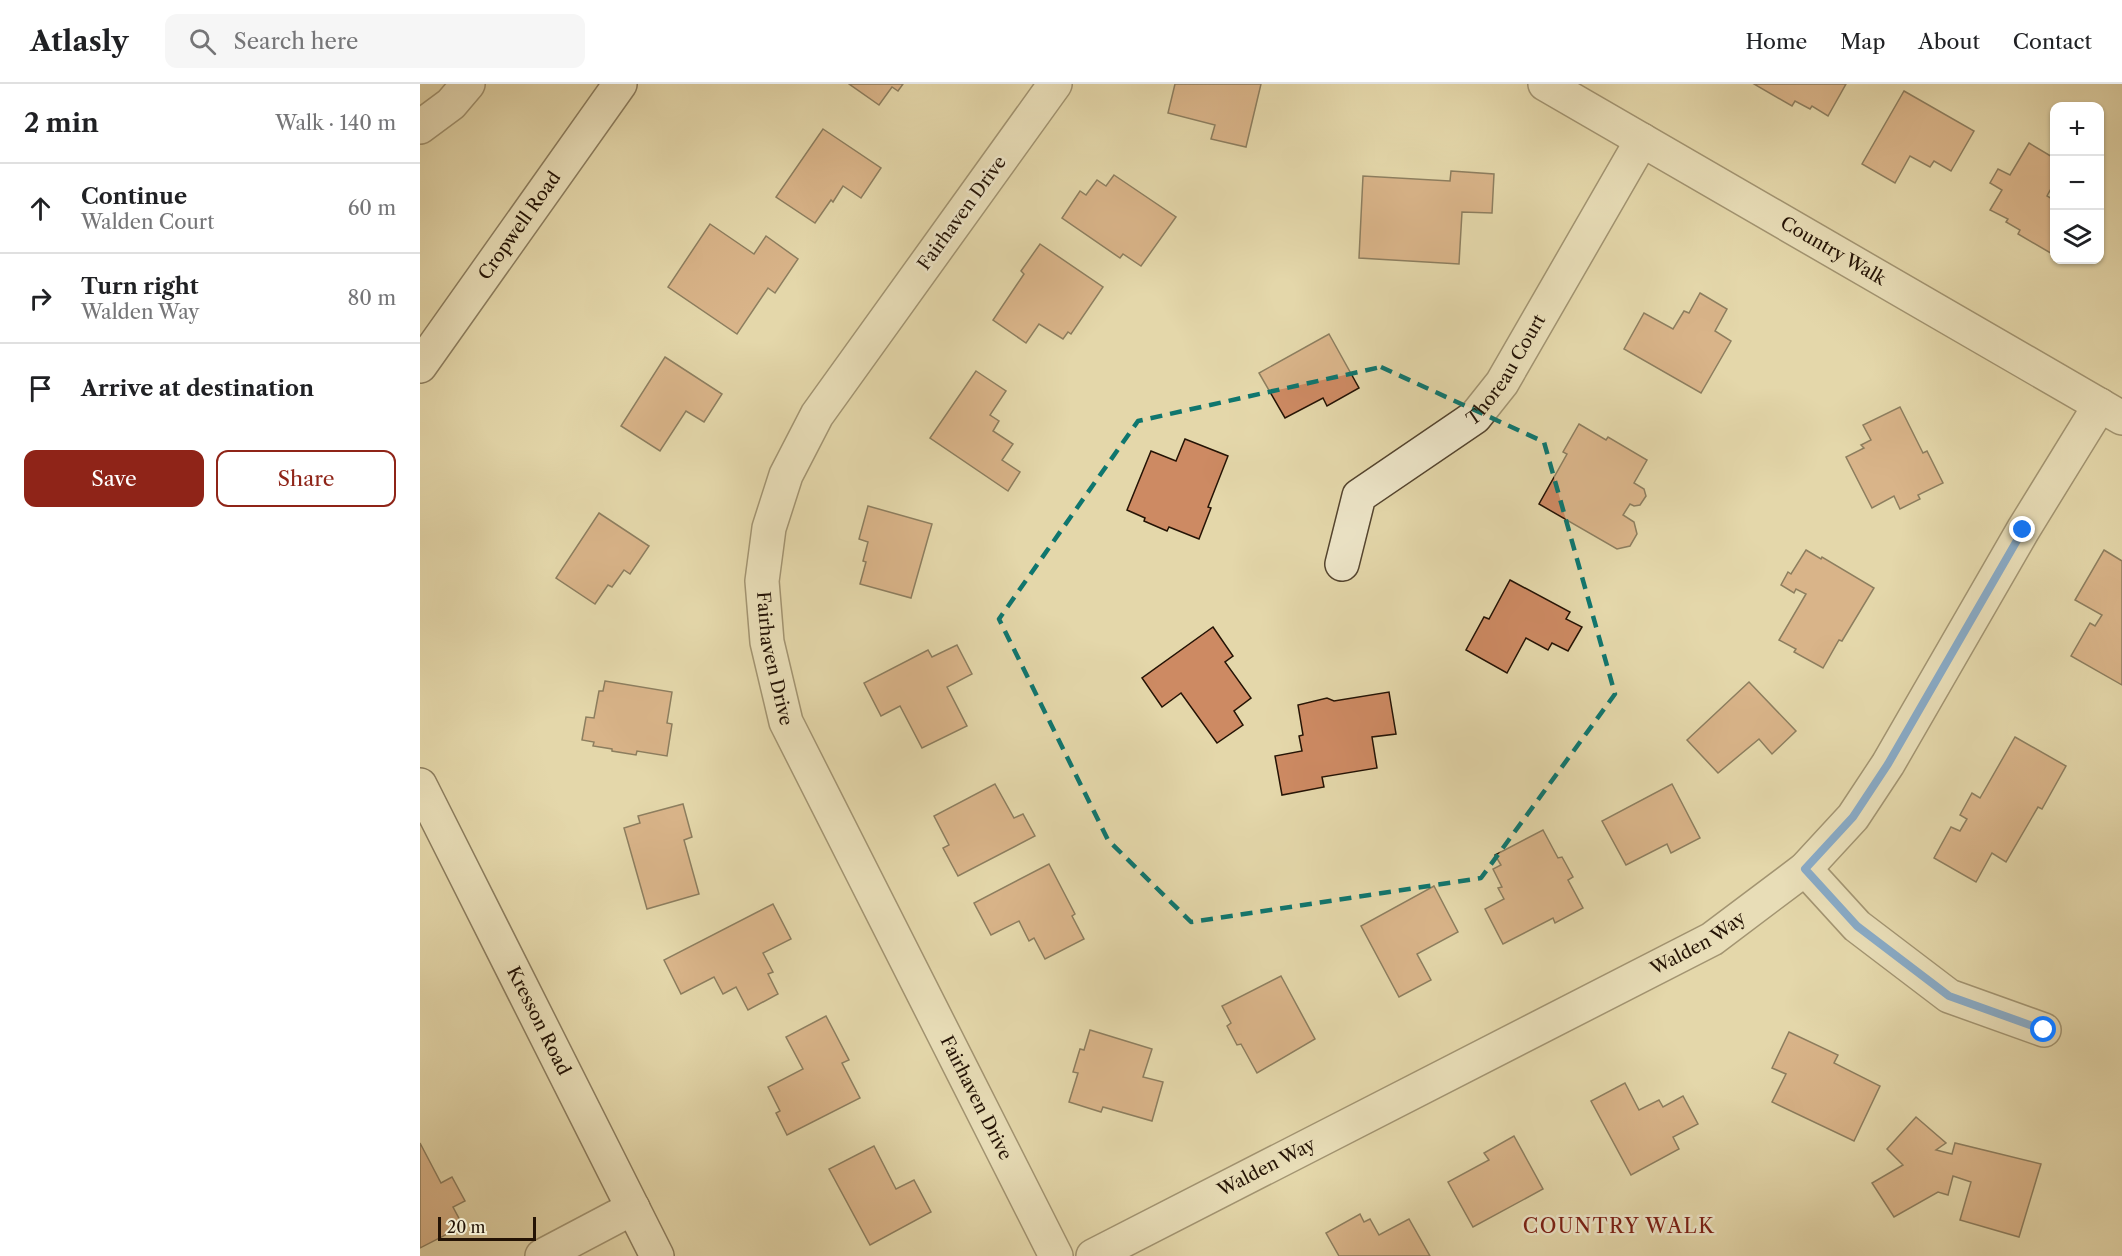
<!DOCTYPE html>
<html lang="en">
<head>
<meta charset="utf-8">
<style>
	:root { --surface:#fff; --page:#f6f6f6; --text:#202124; --muted:#757577; --line:#e0e0e0; --accent:#8f2418 }
	body { margin:0; font-family:"Libre Caslon Text",serif; background:var(--page); color:var(--text) }
	.controls { position:absolute; right:18px; top:18px; display:grid; overflow:hidden; border-radius:12px; box-shadow:0 2px 4px #0004 }
	.controls button { width:54px; height:54px; display:grid; place-items:center; padding:0; border:0; border-bottom:2px solid var(--line); background:var(--surface); color:var(--text); font:30px sans-serif }
	.scale { position:absolute; left:18px; bottom:15px; width:98px; box-sizing:border-box; padding-left:6px; border:3px solid #241305; border-top:0; font-size:16px; line-height:21px; white-space:nowrap; color:#241305; -webkit-text-stroke:4px #ede5c8; paint-order:stroke }
	.stop { position:absolute; width:18px; height:18px; margin:-14px; border:4px solid #1a73e8; border-radius:50%; background:#fff }
	.stop.end { background:#1a73e8; border-color:#fff; box-shadow:0 2px 6px #0008 }
	.list { margin:0; padding:0; list-style:none }
	h2 { display:flex; justify-content:space-between; align-items:center; height:78px; margin:0; padding:0 24px; font-size:26px }
	h2 small { font-size:20px; font-weight:400; color:var(--muted) }
	.list li { display:grid; grid-template-columns:39px 1fr auto; gap:18px; align-items:center; box-sizing:border-box; height:90px; padding:0 24px; border-top:2px solid var(--line) }
	.list b { display:block; font-size:22px; white-space:nowrap }
	.list p { margin:0; font-size:20px; white-space:nowrap; color:var(--muted) }
	.list em { font-size:20px; font-style:normal; color:var(--muted) }
	.actions { display:flex; gap:12px; padding:18px 24px }
	.actions a { flex:1; padding:14px 0; border:2px solid var(--accent); border-radius:12px; text-align:center; font-size:21px; color:var(--accent) }
	.actions .main { background:var(--accent); color:#fff }
	.icon { flex:none; width:33px; height:33px; fill:none; stroke:currentColor; stroke-width:2; stroke-linecap:round; stroke-linejoin:round }
	.map { position:relative; flex:none; width:1702px; height:1172px; overflow:hidden }
	header { display:flex; align-items:center; gap:36px; box-sizing:border-box; height:84px; padding:0 30px; background:var(--surface); border-bottom:2px solid var(--line) }
	header strong { font-size:28px }
	nav { display:flex; gap:33px; margin-inline-start:auto; font-size:21px }
	.search { width:420px; height:54px; background:var(--page); display:flex; align-items:center; gap:15px; box-sizing:border-box; padding:0 21px; border-radius:12px; color:var(--muted); font-size:22px }
	main { display:flex }
	aside { flex:1; background:var(--surface) }
	.map>svg:first-child { display:block }
</style>
</head>
<body>
<header>
<strong>Atlasly</strong>
<div class="search"><svg class="icon" aria-label="search" viewBox="0 0 24 24"><circle cx="10" cy="10" r="6"/><path d="M15 15l6 6"/></svg>Search here</div>
<nav><a>Home</a><a>Map</a><a>About</a><a>Contact</a></nav>
</header>
<main>
<aside>
<h2>2 min<small>Walk · 140 m</small></h2>
<ul class="list">
<li><svg class="icon" aria-label="ahead" viewBox="0 0 24 24"><path d="M12 20V5M6 11l6-6 6 6"/></svg><div><b>Continue</b><p>Walden Court</p></div><em>60 m</em></li>
<li><svg class="icon" aria-label="right" viewBox="0 0 24 24"><path d="M7 20v-9h11M14 6l5 5-5 5"/></svg><div><b>Turn right</b><p>Walden Way</p></div><em>80 m</em></li>
<li><svg class="icon" aria-label="arrive" viewBox="0 0 24 24"><path d="M6 21V4h12l-3 4 3 4H6"/></svg><div><b>Arrive at destination</b></div></li>
</ul>
<div class="actions"><a class="main">Save</a><a>Share</a></div>
</aside>
<div class="map">
<svg width="1702" height="1172" viewBox="0 0 1702 1172">
	<rect width="100%" height="100%" fill="#e4d7aa"/>
	<filter id="stains"><feTurbulence type="fractalNoise" baseFrequency=".00333" numOctaves="4"/><feColorMatrix values="0 0 0 0 .2 0 0 0 0 .09 0 0 0 0 .02 0 0 0 .5 -.17"/></filter>
	<radialGradient id="worn" r=".72"><stop offset=".6" stop-color="#630" stop-opacity="0"/><stop offset="1" stop-color="#630" stop-opacity=".3"/></radialGradient>
	<g fill="#cd8a63" stroke="#241305" stroke-width="1.5">
		<polygon points="429,0 483,0 478,7 472,3 459,21"/>
		<polygon points="755,0 841,0 826,63 791,55 795,41 748,29"/>
		<polygon points="1334,0 1426,0 1408,32 1392,22 1390,25 1375,17 1372,22"/>
		<polygon points="1484,7 1554,47 1531,87 1514,77 1510,83 1490,72 1475,99 1442,80"/>
		<polygon points="403,45 461,84 441,114 423,102 413,118 411,116 395,139 356,113"/>
		<polygon points="1609,59 1634,74 1634,99 1627,112 1634,116 1634,171 1598,150 1600,146 1586,138 1588,135 1570,126 1582,106 1570,99 1578,85 1590,91"/>
		<polygon points="1031,87 1074,90 1072,129 1042,128 1039,180 939,174 943,92 1030,97"/>
		<polygon points="694,91 756,133 721,182 703,170 700,174 642,134 660,107 666,111 677,96 686,102"/>
		<polygon points="290,140 334,170 346,152 378,175 355,209 348,204 317,250 248,203"/>
		<polygon points="620,160 683,203 651,250 648,248 643,255 619,240 606,259 573,236 604,190 601,187"/>
		<polygon points="1280,209 1307,225 1295,247 1311,257 1281,309 1204,265 1224,229 1253,245 1264,227 1269,229"/>
		<polygon points="909,250 939,304 907,322 903,314 865,334 839,289"/>
		<polygon points="245,273 302,310 284,338 266,327 240,367 201,342"/>
		<polygon points="556,287 586,307 570,331 579,337 573,347 593,360 582,376 600,388 588,407 510,354"/>
		<polygon points="1480,323 1503,369 1507,367 1523,399 1498,411 1500,415 1480,425 1474,412 1452,424 1426,373 1444,364 1441,361 1451,356 1443,341"/>
		<polygon points="1159,340 1186,356 1188,353 1227,376 1214,399 1224,405 1226,412 1220,421 1214,422 1210,420 1203,431 1214,438 1217,450 1210,462 1197,465 1119,420 1147,370 1143,368"/>
		<polygon points="765,355 808,372 788,423 791,424 779,455 749,443 747,447 724,437 725,434 707,426 731,367 756,377"/>
		<polygon points="448,422 512,440 491,514 440,500 446,478 443,477 448,458 439,455"/>
		<polygon points="179,429 229,462 210,490 204,486 192,503 188,501 175,520 136,494"/>
		<polygon points="1386,466 1401,475 1402,473 1454,504 1422,557 1419,556 1403,584 1374,568 1376,565 1359,556 1386,510 1376,505 1374,509 1361,501 1368,488 1371,490"/>
		<polygon points="1684,466 1702,477 1702,601 1651,572 1670,539 1675,542 1682,531 1655,516"/>
		<polygon points="1090,496 1150,528 1146,535 1162,543 1148,567 1132,559 1128,566 1106,554 1087,589 1046,566 1064,533 1069,535"/>
		<polygon points="793,543 813,572 805,578 831,614 814,627 823,641 797,659 761,609 742,623 722,594"/>
		<polygon points="537,561 552,590 527,603 547,642 502,664 480,622 461,632 444,599 508,566 512,573"/>
		<polygon points="185,597 252,608 247,639 252,640 247,672 217,667 216,671 192,667 192,665 173,662 174,658 162,656 166,633 174,634 179,607 183,607"/>
		<polygon points="1329,598 1376,647 1352,670 1339,655 1298,689 1267,656"/>
		<polygon points="969,608 976,650 952,653 957,684 902,693 904,703 862,711 855,672 882,667 879,652 883,651 878,621 907,614 914,617"/>
		<polygon points="1595,653 1646,682 1622,725 1618,723 1586,778 1572,769 1556,798 1514,774 1531,743 1540,747 1547,735 1540,731 1552,709 1560,714"/>
		<polygon points="575,700 594,734 603,730 615,752 538,792 523,764 529,761 514,732"/>
		<polygon points="1252,700 1280,754 1251,769 1247,760 1206,781 1182,737"/>
		<polygon points="263,720 272,753 264,756 279,810 227,825 204,744 220,739 218,732"/>
		<polygon points="1123,746 1138,774 1142,773 1153,793 1148,796 1163,824 1135,839 1133,834 1083,860 1065,825 1084,815 1078,804 1082,803 1073,785 1081,781 1075,771"/>
		<polygon points="629,780 655,830 652,832 664,855 625,875 614,854 609,857 599,837 571,851 554,819"/>
		<polygon points="1014,802 1038,848 997,870 1011,896 979,913 941,842"/>
		<polygon points="353,820 371,855 343,869 353,888 348,890 358,910 328,926 316,903 303,910 294,893 261,910 244,876"/>
		<polygon points="861,892 895,955 837,989 821,960 817,961 807,942 811,939 802,922"/>
		<polygon points="406,932 429,976 422,979 440,1014 367,1051 356,1029 360,1027 348,1003 383,985 366,953"/>
		<polygon points="670,946 732,965 723,993 743,998 732,1037 683,1023 681,1028 649,1018 658,989 653,988 660,965 664,966"/>
		<polygon points="1369,948 1418,971 1414,979 1460,1002 1434,1057 1352,1018 1366,990 1352,984"/>
		<polygon points="1205,999 1219,1026 1239,1016 1243,1023 1263,1012 1278,1040 1253,1053 1259,1065 1211,1091 1171,1017"/>
		<polygon points="1496,1033 1526,1059 1516,1066 1532,1070 1535,1059 1621,1080 1599,1153 1540,1136 1551,1098 1533,1092 1528,1111 1518,1108 1474,1133 1452,1099 1483,1081 1467,1065"/>
		<polygon points="1094,1052 1123,1105 1053,1143 1028,1098 1069,1076 1064,1069"/>
		<polygon points="0,1059 21,1099 32,1093 45,1117 33,1123 43,1142 0,1164"/>
		<polygon points="454,1062 476,1105 494,1096 511,1128 450,1161 409,1085"/>
		<polygon points="940,1130 944,1138 950,1135 959,1151 989,1135 1010,1172 919,1172 906,1149"/>
	</g>
	<g fill="none" stroke-linecap="round" stroke-linejoin="round">
		<defs>
			<g id="street">
				<path id="s1" d="M635 0 397 331 366 391 349 444 342 497 347 558 366 638 636 1172"/>
				<path id="s2" d="M1125 0 1702 334"/>
				<polyline points="0,43 31,20 48,0"/>
				<path id="s3" d="M922 480 939 412 1055 333 1082 299 1222 56"/>
				<polyline points="1385,785 1437,842 1529,912 1624,946"/>
				<polyline points="122,1172 213,1124"/>
				<path id="s4" d="M673 1172 1292 855 1385 785 1433 733 1468 680 1603 446 1680 321"/>
			</g>
			<g id="secondary">
				<path id="s5" d="M0 282 200 0"/>
				<path id="s6" d="M0 701 237 1172"/>
			</g>
		</defs>
		<use href="#street" stroke="#54442e" stroke-width="36"/>
		<use href="#secondary" stroke="#241305" stroke-width="36"/>
		<use href="#street" stroke="#ede5c8" stroke-width="33"/>
		<use href="#secondary" stroke="#ede5c8" stroke-width="33"/>
	</g>
	<g fill="none" stroke-linecap="round" stroke-linejoin="round">
		<polyline stroke="#1a73e8" stroke-width="8" points="1603,446 1468,680 1433,733 1385,785 1437,842 1529,912 1624,946"/>
	</g>
	<path d="M0 0H1702V1172H0ZM961 283 1124 358 1195 610 1061 794 771 838 688 756 579 535 718 337Z" fill="#e4d7aa" fill-opacity=".55" fill-rule="evenodd"/>
	<path fill="none" stroke="#0f766e" stroke-width="4.5" stroke-dasharray="12 8" stroke-linejoin="round" d="M961 283 1124 358 1195 610 1061 794 771 838 688 756 579 535 718 337Z"/>
	<g text-anchor="middle" stroke-width="5" stroke-linejoin="round" paint-order="stroke">
		<g font-size="18" fill="#241305" stroke="#ede5c8">
			<text transform="translate(542 129) rotate(-54)" y="6">Fairhaven Drive</text>
			<text dy="6" stroke="none"><textPath href="#s5" startOffset="172">Cropwell Road</textPath></text>
			<text dy="6" stroke="none"><textPath href="#s2" startOffset="333">Country Walk</textPath></text>
			<text dy="6" stroke="none"><textPath href="#s3" startOffset="267">Thoreau Court</textPath></text>
			<text dy="6" stroke="none"><textPath href="#s1" startOffset="663">Fairhaven Drive</textPath></text>
			<text dy="6" stroke="none"><textPath href="#s4" startOffset="681">Walden Way</textPath></text>
			<text dy="6" stroke="none"><textPath href="#s6" startOffset="264">Kresson Road</textPath></text>
			<text dy="6" stroke="none"><textPath href="#s1" startOffset="1149">Fairhaven Drive</textPath></text>
			<text dy="6" stroke="none"><textPath href="#s4" startOffset="195">Walden Way</textPath></text>
		</g>
		<g font-size="20" letter-spacing="1.5" fill="#7a1f14" stroke="#ede5c8">
			<text x="1199" y="1149">COUNTRY WALK</text>
		</g>
	</g>
	<rect width="100%" height="100%" filter="url(#stains)"/>
	<rect width="100%" height="100%" fill="url(#worn)"/>
</svg>
<div class="controls">
<button>+</button>
<button>−</button>
<button><svg class="icon" aria-label="layers" viewBox="0 0 24 24"><path d="M12 4l9 5-9 5-9-5zM3 14l9 5 9-5"/></svg></button>
</div>
<div class="scale">20 m</div>
<div class="stop" style="left:1624px;top:946px"></div>
<div class="stop end" style="left:1603px;top:446px"></div>
</div>
</main>
</body>
</html>
